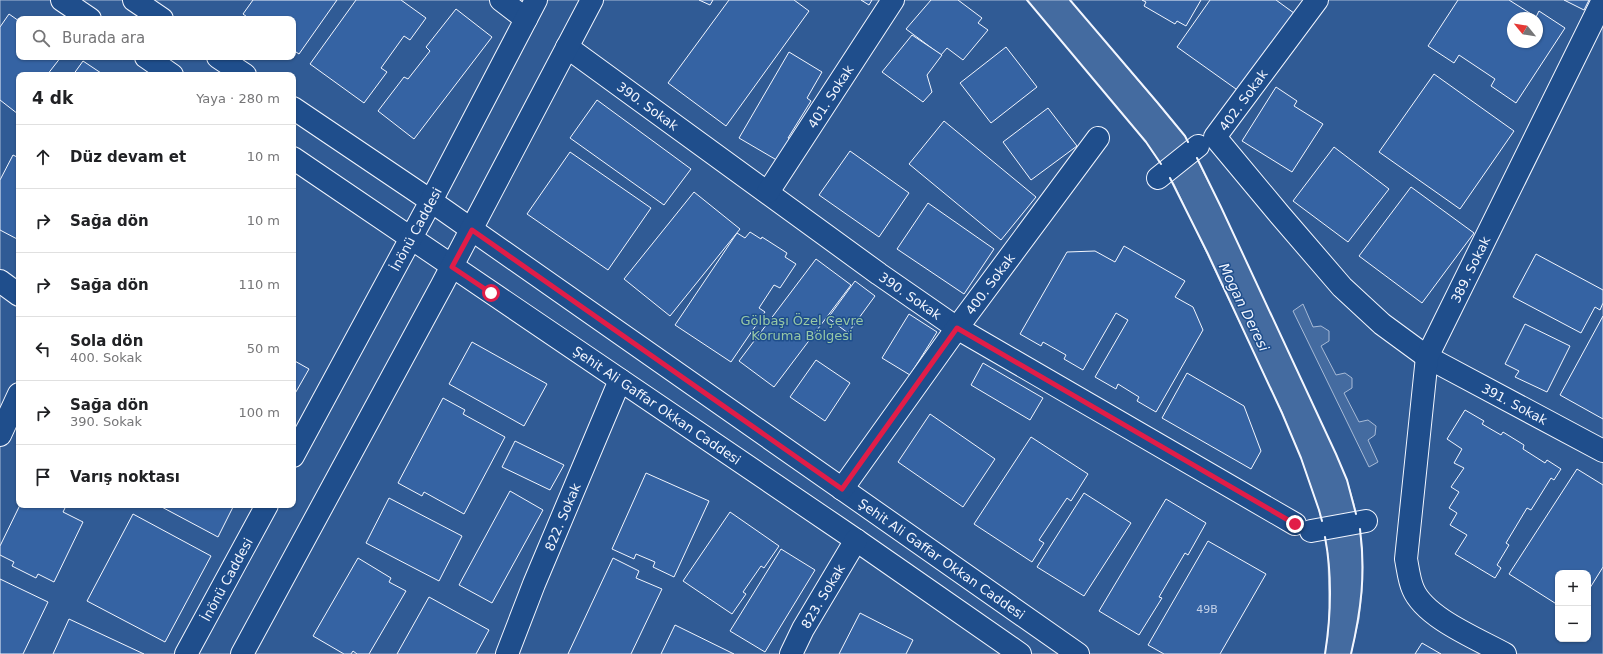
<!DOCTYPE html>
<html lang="tr">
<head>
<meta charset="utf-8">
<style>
	:root { --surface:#fff; --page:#f2f2f2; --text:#202124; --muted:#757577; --line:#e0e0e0 }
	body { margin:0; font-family:"DejaVu Sans",sans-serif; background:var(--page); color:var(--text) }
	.controls { position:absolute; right:12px; bottom:12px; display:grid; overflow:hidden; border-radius:8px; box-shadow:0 1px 3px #0004 }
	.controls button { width:36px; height:36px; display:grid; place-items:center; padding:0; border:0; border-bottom:1px solid var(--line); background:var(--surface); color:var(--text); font:20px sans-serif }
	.compass { position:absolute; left:1507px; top:12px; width:36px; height:36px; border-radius:50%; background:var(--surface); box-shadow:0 1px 3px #0004; rotate:300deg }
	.stop { position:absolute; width:12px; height:12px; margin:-9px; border:3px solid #e11d48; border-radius:50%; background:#fff }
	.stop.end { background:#e11d48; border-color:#fff; box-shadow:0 1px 4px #0008 }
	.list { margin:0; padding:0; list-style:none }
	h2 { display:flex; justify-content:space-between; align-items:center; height:52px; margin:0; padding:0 16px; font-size:17px }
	h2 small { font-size:13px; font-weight:400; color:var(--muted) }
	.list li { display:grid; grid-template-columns:26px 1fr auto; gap:12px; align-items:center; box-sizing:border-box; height:64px; padding:0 16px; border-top:1px solid var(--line) }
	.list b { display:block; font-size:15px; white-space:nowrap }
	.list p { margin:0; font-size:13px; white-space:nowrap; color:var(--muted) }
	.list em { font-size:13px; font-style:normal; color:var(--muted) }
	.icon { flex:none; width:22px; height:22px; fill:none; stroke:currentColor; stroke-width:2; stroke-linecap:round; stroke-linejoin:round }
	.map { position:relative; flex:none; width:1603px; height:654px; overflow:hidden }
	.search { position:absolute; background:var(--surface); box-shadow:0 1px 3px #0004; left:16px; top:16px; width:280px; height:44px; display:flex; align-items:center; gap:10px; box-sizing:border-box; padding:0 14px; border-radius:8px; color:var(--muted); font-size:15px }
	.panel { position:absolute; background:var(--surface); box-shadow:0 1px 3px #0004; left:16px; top:72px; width:280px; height:436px; border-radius:8px }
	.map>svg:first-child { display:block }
</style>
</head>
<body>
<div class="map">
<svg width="1603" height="654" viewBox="0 0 1603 654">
	<rect width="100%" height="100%" fill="#1f4e8c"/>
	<path fill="#305b95" stroke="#a8bbd7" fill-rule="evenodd" d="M0 0H1603V654H0ZM1513 18H1537V42H1513ZM19 19H293V57H19ZM19 75H293V505H19ZM1558 573H1588V639H1558Z"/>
	<g fill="#446ba0" stroke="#a8bbd7">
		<polygon points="1027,0 1070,0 1185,136 1221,207 1336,454 1347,480 1354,504 1360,531 1362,559 1362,590 1359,619 1351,654 1325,654 1328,635 1329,608 1328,554 1319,510 1301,458 1282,412 1174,184 1146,142"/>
		<polygon points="1303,304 1313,327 1321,326 1329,331 1329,341 1321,346 1336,375 1345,373 1352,378 1352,388 1344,393 1359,422 1368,420 1376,426 1375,435 1368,440 1378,462 1369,467 1293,311"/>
	</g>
	<g fill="#3563a3" stroke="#f2f6ff" fill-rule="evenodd">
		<polygon points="253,0 337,0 299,54 293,50 293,19 250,19 243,14"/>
		<polygon points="356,0 401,0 426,18 410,40 404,36 381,68 387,72 364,103 310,64"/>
		<polygon points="699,0 713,0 710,5"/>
		<polygon points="729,0 794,0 809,11 726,126 668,83"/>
		<polygon points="861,0 872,0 869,5"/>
		<polygon points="931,0 958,0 982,18 978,23 988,30 963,60 947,48 941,55 906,29"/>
		<polygon points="1142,0 1201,0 1186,26 1177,21 1175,24 1144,6 1146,2"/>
		<polygon points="1210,0 1276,0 1298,16 1243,94 1177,47"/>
		<path d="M1458 0H1509L1536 17 1539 11 1565 28 1516 103 1491 86 1495 79 1459 55 1454 63 1428 46ZM1513 18H1537V42H1513Z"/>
		<polygon points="1564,0 1589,0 1584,10"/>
		<polygon points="456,9 492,37 414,139 378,111 404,77 408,79 430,51 426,47"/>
		<polygon points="9,14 19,21 19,57 61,57 47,75 19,75 18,114 0,100 0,27"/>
		<polygon points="912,35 942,55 927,75 932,92 923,102 882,72"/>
		<polygon points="1006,47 1037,87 991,123 960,83"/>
		<polygon points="789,52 822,72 807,98 811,101 788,138 792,140 780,162 739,138"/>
		<polygon points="83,61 104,75 73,75"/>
		<polygon points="1434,74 1514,131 1460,209 1379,152"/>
		<polygon points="1276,87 1297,101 1294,106 1323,124 1292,172 1242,141"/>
		<polygon points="597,100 691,169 664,205 570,138"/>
		<polygon points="1048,108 1077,146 1031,180 1003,142"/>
		<polygon points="944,121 1036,197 1001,240 909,164"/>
		<polygon points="1334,147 1389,189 1348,242 1293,201"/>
		<polygon points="850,151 909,193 879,237 819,195"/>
		<polygon points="570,152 651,208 608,270 527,214"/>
		<polygon points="13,155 19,158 19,240 0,230 0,180"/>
		<polygon points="1411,187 1474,233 1422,303 1359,256"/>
		<polygon points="694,192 740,229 670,316 624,279"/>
		<polygon points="928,203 994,249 964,294 897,249"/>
		<polygon points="750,232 761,239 762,237 787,253 785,257 796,264 780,288 774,285 759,308 765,312 731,362 675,325 737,233 745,238"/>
		<polygon points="1124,246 1185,281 1175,297 1193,307 1203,330 1156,412 1137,401 1139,397 1118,384 1116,389 1095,377 1128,320 1116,313 1083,370 1064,359 1066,355 1043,342 1041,346 1020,334 1067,252 1095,251 1115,262"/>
		<polygon points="1536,254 1603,290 1603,303 1600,310 1595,307 1581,333 1513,297"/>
		<polygon points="816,259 851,285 774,387 739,361"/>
		<polygon points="855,281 875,296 848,333 828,318"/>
		<polygon points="909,314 937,332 910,375 882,358"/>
		<polygon points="1603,316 1603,419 1560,395"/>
		<polygon points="1525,324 1570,346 1547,392 1515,377 1519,371 1505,364"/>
		<polygon points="472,342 547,384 524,426 449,384"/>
		<polygon points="293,360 309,369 293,397"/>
		<polygon points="816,360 850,383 825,421 790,397"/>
		<polygon points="983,363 1043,398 1030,420 971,385"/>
		<polygon points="1187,373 1244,406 1261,451 1251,469 1162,418"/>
		<polygon points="443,398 465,410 463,414 505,437 464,514 424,492 422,496 398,483"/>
		<polygon points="1465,410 1484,421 1482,424 1501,435 1503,432 1524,445 1523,449 1545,463 1547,460 1561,469 1554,480 1551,478 1531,510 1527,508 1506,543 1509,545 1497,565 1501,568 1495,578 1455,554 1467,535 1450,525 1457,513 1449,508 1459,492 1451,487 1464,468 1454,463 1462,449 1447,439"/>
		<polygon points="930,414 995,459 963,507 898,462"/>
		<polygon points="1031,437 1088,474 1071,501 1067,498 1039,540 1044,543 1032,562 974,524"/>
		<polygon points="515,441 564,465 550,490 502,467"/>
		<polygon points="1577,469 1603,485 1603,567 1588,591 1588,573 1558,573 1558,605 1509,574"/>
		<polygon points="646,473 709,501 674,577 653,567 655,562 636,554 634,559 612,549"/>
		<polygon points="510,491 543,510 492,603 459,585"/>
		<polygon points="1084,493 1131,523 1084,596 1037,567"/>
		<polygon points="389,498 462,536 439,581 366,543"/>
		<polygon points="1166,499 1206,523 1188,555 1185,553 1159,597 1162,598 1139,635 1099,611"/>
		<polygon points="20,505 60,505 65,508 63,512 83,522 54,582 38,574 36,578 12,566 14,562 0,555 0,546"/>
		<polygon points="158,505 234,505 218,537"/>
		<polygon points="730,512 779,546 764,568 761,566 743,592 746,594 732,614 683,581"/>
		<polygon points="133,514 211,556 165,642 87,601"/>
		<polygon points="1208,541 1266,574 1220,654 1164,654 1148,645"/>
		<polygon points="781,549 815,570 765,652 730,631"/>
		<polygon points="358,558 391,578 389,582 406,591 369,654 357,654 353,651 351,654 344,654 313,636"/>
		<polygon points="613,558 639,571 636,578 662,589 631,654 568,654"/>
		<polygon points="0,579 48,602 23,654 0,654"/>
		<polygon points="429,597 489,630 476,654 397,654"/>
		<polygon points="860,613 913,640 906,654 839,654"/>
		<polygon points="69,619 144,654 53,654"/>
		<polygon points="675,625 734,654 661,654"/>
		<polygon points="1422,643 1441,654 1415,654"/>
	</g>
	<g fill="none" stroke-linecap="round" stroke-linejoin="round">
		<defs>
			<g id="minor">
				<polyline points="62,0 90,19"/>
				<polyline points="134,0 162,19"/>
				<polyline points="501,0 526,19"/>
				<path id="s1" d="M1317 0 1215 137 1280 215 1342 287 1382 324 1427 357 1603 451"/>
				<path id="s2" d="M567 47 879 274 957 328 1295 524"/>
				<polyline points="146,57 172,75"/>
				<polyline points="218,57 245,75"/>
				<path id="s3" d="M293 108 431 201 1078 654"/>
				<path id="s4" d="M293 158 856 540 1020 654"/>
				<polyline points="1158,178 1198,146"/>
				<path id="s5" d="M768 192 893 0"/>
				<polyline points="0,281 19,295"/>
				<polyline points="0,435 19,394"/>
				<path id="s6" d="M293 456 431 201 536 0"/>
				<path id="s7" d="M842 489 957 328 1098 138"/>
				<polyline points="1311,531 1366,521"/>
				<path id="s8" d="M186 654 267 505"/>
				<polyline points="242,654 442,285 592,0"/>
				<path id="s9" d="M507 654 534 584 620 380"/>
				<path id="s10" d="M791 654 803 629 856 540"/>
				<path id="s11" d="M1505 654C1478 639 1425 618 1413 589 1409 580 1408 569 1406 559L1427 357 1603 0"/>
			</g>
		</defs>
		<use href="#minor" stroke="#f2f6ff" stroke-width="24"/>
		<use href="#minor" stroke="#1f4e8c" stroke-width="22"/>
		<g stroke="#f2f6ff" stroke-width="2">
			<polyline points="1027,0 1146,142 1161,164"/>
			<polyline points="1070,0 1157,102 1185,136 1188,142"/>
			<polyline points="1197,158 1221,207 1336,454 1347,480 1356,514"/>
			<polyline points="1170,178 1208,254 1282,413 1301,458 1319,510 1322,521"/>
			<path d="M1325 537C1332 574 1331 616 1325 654"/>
			<path d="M1351 654C1361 611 1366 573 1360 529"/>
		</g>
	</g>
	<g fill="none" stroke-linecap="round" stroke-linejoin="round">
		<polyline stroke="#e11d48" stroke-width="5" points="491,293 452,267 472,230 842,489 957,328 1295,524"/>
	</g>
	<g text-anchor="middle" stroke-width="3" stroke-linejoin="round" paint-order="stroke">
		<g font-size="11" fill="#c3d1e8">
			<text x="1207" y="613">49B</text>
		</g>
		<g font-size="13" fill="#f2f6ff" stroke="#1f4e8c">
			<text dy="5" stroke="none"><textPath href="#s5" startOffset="114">401. Sokak</textPath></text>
			<text transform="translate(1243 100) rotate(-54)" y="5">402. Sokak</text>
			<text dy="5" stroke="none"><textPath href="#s2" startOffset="100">390. Sokak</textPath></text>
			<text dy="5" stroke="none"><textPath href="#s6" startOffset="258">İnönü Caddesi</textPath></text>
			<text dy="5" stroke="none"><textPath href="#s11" startOffset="446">389. Sokak</textPath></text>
			<text dy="5" stroke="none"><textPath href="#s7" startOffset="253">400. Sokak</textPath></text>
			<text dy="5" stroke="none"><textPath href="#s2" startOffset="424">390. Sokak</textPath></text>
			<text dy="5" stroke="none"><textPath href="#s1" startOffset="577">391. Sokak</textPath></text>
			<text dy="5" stroke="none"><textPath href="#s4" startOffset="440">Şehit Ali Gaffar Okkan Caddesi</textPath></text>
			<text dy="5" stroke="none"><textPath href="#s9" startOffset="148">822. Sokak</textPath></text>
			<text dy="5" stroke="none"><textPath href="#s3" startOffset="790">Şehit Ali Gaffar Okkan Caddesi</textPath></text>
			<text dy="5" stroke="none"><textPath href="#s8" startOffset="85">İnönü Caddesi</textPath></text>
			<text dy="5" stroke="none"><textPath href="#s10" startOffset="66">823. Sokak</textPath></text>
		</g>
		<g font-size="13" fill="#97c8a6" stroke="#1f4e8c">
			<text x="802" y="325">Gölbaşı Özel Çevre<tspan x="802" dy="15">Koruma Bölgesi</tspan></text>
		</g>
		<g font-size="14" font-style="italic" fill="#f2f6ff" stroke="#1f4e8c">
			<text transform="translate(1244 307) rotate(64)" y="5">Mogan Deresi</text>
		</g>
	</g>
</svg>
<div class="controls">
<button>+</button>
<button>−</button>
</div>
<svg class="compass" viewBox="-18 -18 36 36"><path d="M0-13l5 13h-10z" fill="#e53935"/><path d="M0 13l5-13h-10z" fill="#757577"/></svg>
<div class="stop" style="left:491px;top:293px"></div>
<div class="stop end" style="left:1295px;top:524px"></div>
<div class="search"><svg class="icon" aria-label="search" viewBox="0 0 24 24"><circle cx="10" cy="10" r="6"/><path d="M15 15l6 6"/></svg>Burada ara</div>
<section class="panel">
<h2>4 dk<small>Yaya · 280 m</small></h2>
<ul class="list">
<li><svg class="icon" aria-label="ahead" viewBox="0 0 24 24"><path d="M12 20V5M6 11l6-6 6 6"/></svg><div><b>Düz devam et</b></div><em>10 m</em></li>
<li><svg class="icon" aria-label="right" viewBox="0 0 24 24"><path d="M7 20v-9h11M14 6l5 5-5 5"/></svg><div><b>Sağa dön</b></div><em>10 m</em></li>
<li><svg class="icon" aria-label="right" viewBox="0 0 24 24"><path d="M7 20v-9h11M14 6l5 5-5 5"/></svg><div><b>Sağa dön</b></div><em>110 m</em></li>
<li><svg class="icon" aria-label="left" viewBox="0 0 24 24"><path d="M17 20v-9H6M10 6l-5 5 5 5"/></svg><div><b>Sola dön</b><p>400. Sokak</p></div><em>50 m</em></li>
<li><svg class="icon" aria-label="right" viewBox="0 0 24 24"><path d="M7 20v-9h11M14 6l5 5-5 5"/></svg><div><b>Sağa dön</b><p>390. Sokak</p></div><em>100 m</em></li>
<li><svg class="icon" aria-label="arrive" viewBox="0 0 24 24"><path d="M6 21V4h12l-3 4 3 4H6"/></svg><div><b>Varış noktası</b></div></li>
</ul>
</section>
</div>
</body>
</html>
